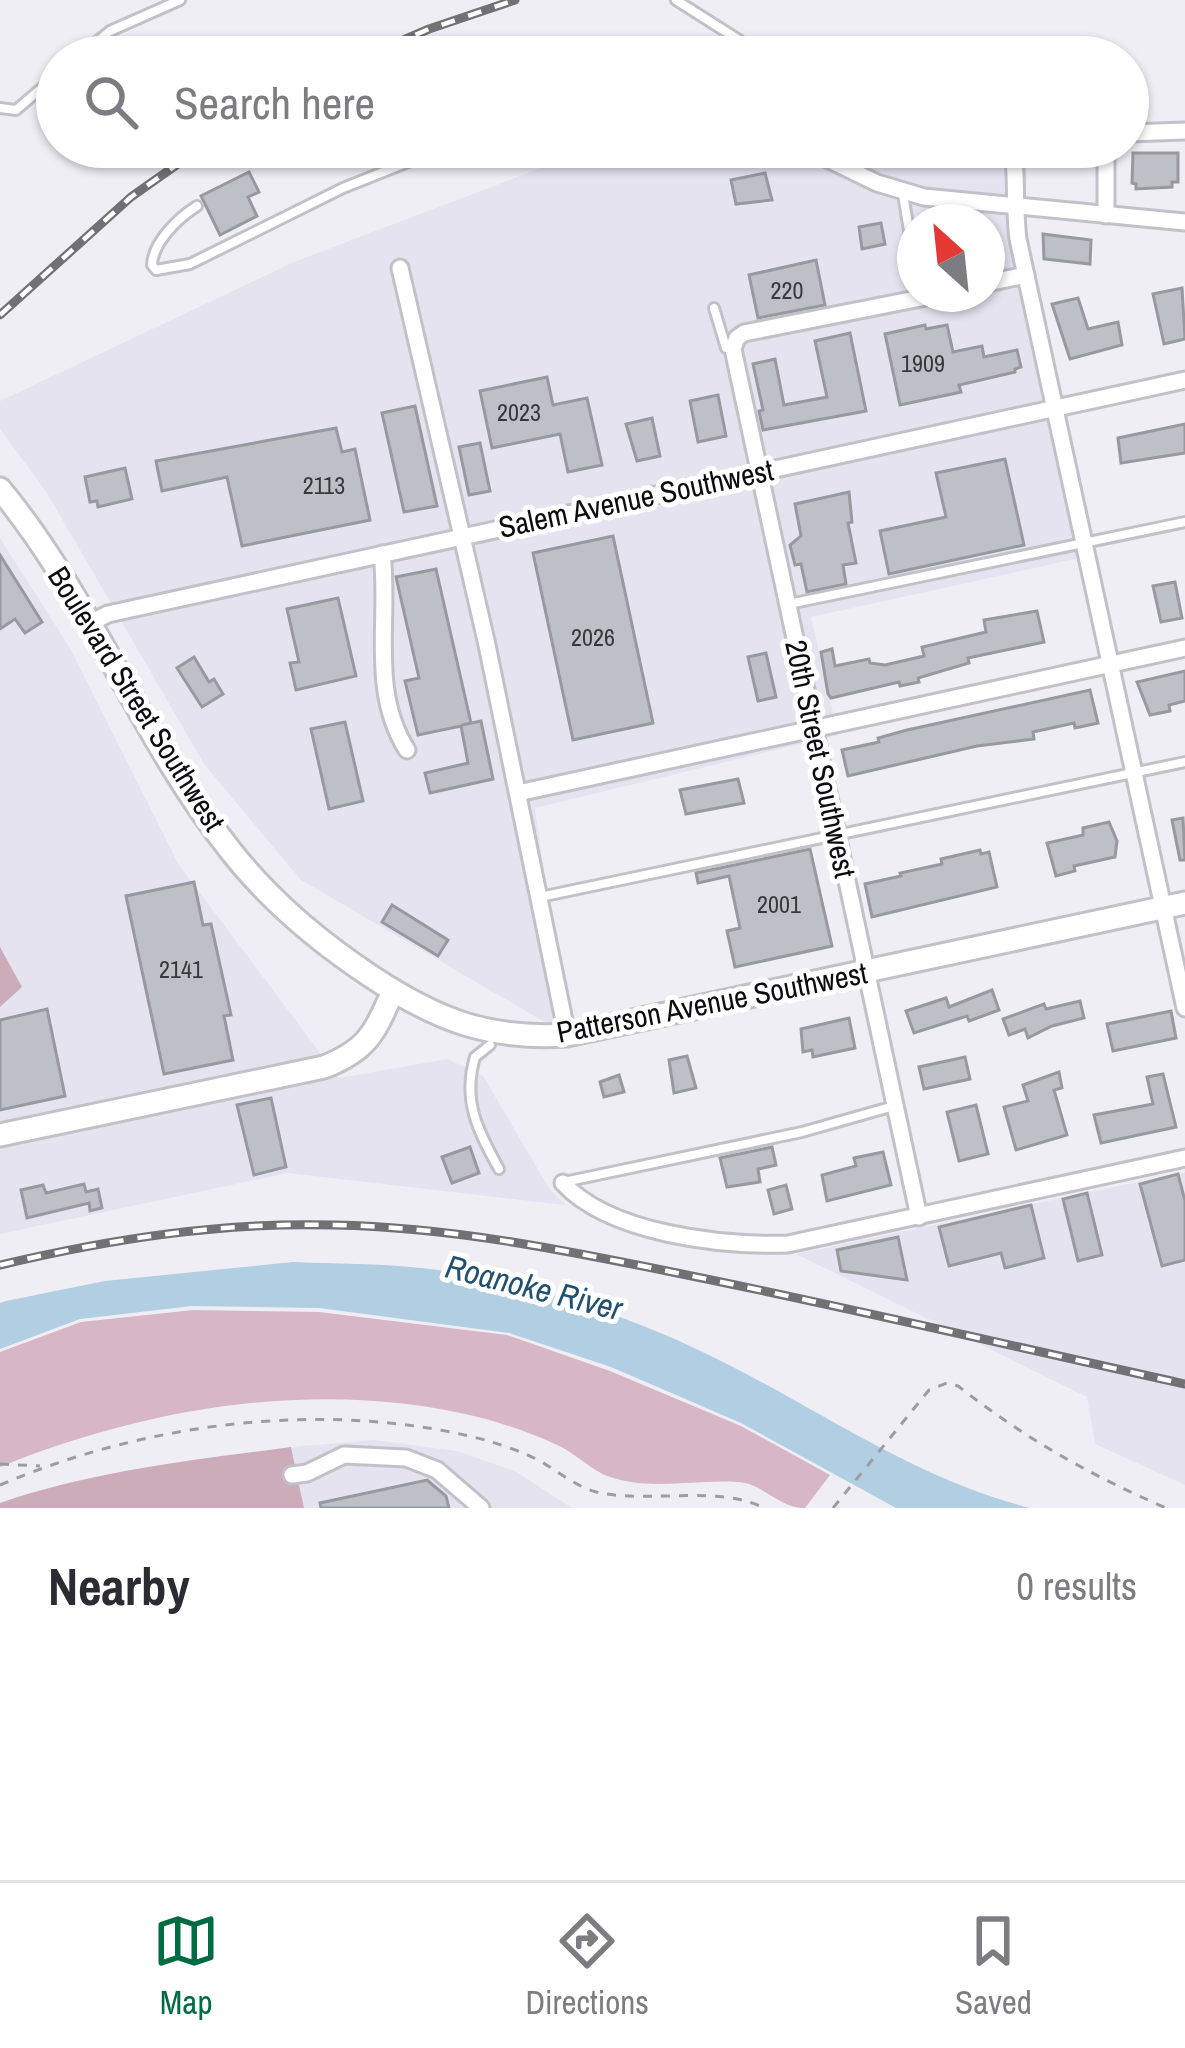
<!DOCTYPE html>
<html lang="en">
<head>
<meta charset="utf-8">
<style>
	:root { --surface:#fff; --page:#f7f7f7; --text:#2b2b33; --muted:#7c7c81; --line:#e1e1e2; --accent:#016c43 }
	body { margin:0; font-family:"Archivo Narrow",sans-serif; background:var(--page); color:var(--text) }
	.compass { position:absolute; left:897px; top:204px; width:108px; height:108px; border-radius:50%; background:var(--surface); box-shadow:0 3px 9px #0004; rotate:333deg }
	.list { margin:0; padding:0; list-style:none }
	h2 { display:flex; justify-content:space-between; align-items:center; height:156px; margin:0; padding:0 48px; font-size:51px }
	h2 small { font-size:39px; font-weight:400; color:var(--muted) }
	.icon { flex:none; width:66px; height:66px; fill:none; stroke:currentColor; stroke-width:2; stroke-linecap:round; stroke-linejoin:round }
	.map { position:relative; flex:none; width:1185px; height:1508px; overflow:hidden }
	.search { position:absolute; background:var(--surface); box-shadow:0 3px 9px #0004; left:36px; right:36px; top:36px; height:132px; display:flex; align-items:center; gap:30px; box-sizing:border-box; padding:0 42px; border-radius:66px; color:var(--muted); font-size:45px }
	.sheet { height:372px; background:var(--surface) }
	nav { display:flex; justify-content:space-around; align-items:center; box-sizing:border-box; height:168px; border-top:3px solid var(--line); background:var(--surface); font-size:33px; color:var(--muted) }
	nav a { display:grid; justify-items:center; gap:6px }
	nav .on { color:var(--accent) }
	.map>svg:first-child { display:block }
</style>
</head>
<body>
<div class="map">
<svg width="1185" height="1508" viewBox="0 0 1185 1508">
	<rect width="100%" height="100%" fill="#efeef5"/>
	<g fill="#e6e3f1" fill-rule="evenodd">
		<path d="M596 147H1023L1027 177 1023 225 1094 555 811 617 838 735 535 808 567 1035 301 880 204 764 47 493 0 429V401L294 262ZM915 222H987V294H915Z"/>
		<polygon points="0,538 70,648 179,865 339,1078 448,1059 483,1076 549,1188 565,1205 288,1173 0,1234"/>
		<polygon points="1185,1172 1185,1485 1095,1444 1087,1397 796,1254"/>
		<polygon points="374,1440 457,1451 515,1471 572,1508 304,1508 291,1447"/>
	</g>
	<path fill="#d7b7c5" d="M193 1310 319 1312 507 1335 610 1371 741 1426 830 1475 805 1508C779 1508 762 1483 738 1482 696 1479 651 1491 610 1477 593 1471 579 1457 563 1448 540 1436 510 1426 486 1419 326 1377 150 1406 0 1467V1352L81 1322Z"/>
	<g fill="#cdacba">
		<polygon points="0,947 22,987 0,1007"/>
		<path d="M291 1447 304 1508H0V1503C93 1471 194 1460 291 1447Z"/>
	</g>
	<path fill="#b1cee3" d="M293 1262C335 1264 378 1263 421 1268 506 1276 615 1311 692 1347 808 1400 904 1476 1030 1508H896L741 1423 611 1367 509 1333 319 1308 192 1306 80 1319 0 1349V1303L6 1301 105 1281Z"/>
	<g fill="#bec0c7" stroke="#97999f" stroke-width="3">
		<polygon points="915,147 936,147 937,160 916,163"/>
		<polygon points="1133,153 1178,153 1178,182 1172,182 1172,187 1136,189 1136,184 1132,183"/>
		<polygon points="249,172 259,192 248,197 257,216 220,235 201,196"/>
		<polygon points="765,173 772,200 736,204 731,180"/>
		<polygon points="881,223 885,244 862,249 859,227"/>
		<polygon points="1043,234 1091,240 1090,264 1044,259"/>
		<polygon points="816,260 825,305 758,318 749,275"/>
		<polygon points="1182,288 1185,339 1164,344 1153,294"/>
		<polygon points="1078,298 1088,329 1118,322 1122,345 1070,359 1052,304"/>
		<polygon points="925,325 926,329 947,325 953,352 982,346 984,357 1017,350 1021,367 1015,369 1015,372 959,385 961,392 900,405 885,334"/>
		<polygon points="850,333 866,411 763,430 759,411 763,410 753,364 775,359 784,405 827,397 815,341"/>
		<polygon points="547,377 553,405 587,398 602,465 568,472 560,434 492,448 480,391"/>
		<polygon points="718,395 726,436 698,442 690,401"/>
		<polygon points="415,406 437,506 404,512 382,413"/>
		<polygon points="652,418 660,456 637,461 626,424"/>
		<polygon points="1185,424 1185,453 1121,463 1118,438"/>
		<polygon points="336,428 342,452 355,449 370,520 242,546 227,477 162,491 156,461"/>
		<polygon points="480,443 490,491 469,495 459,447"/>
		<polygon points="1005,459 1024,545 889,574 880,531 946,517 936,473"/>
		<polygon points="125,468 132,499 98,507 97,501 90,502 85,477"/>
		<polygon points="849,492 852,522 848,523 856,563 843,565 846,584 807,592 801,564 795,565 790,545 801,536 795,504"/>
		<polygon points="613,536 653,723 573,740 533,553"/>
		<polygon points="0,555 42,622 25,633 15,619 0,629"/>
		<polygon points="436,569 471,723 462,725 481,721 493,779 430,793 425,773 468,763 461,726 418,735 405,681 419,678 396,577"/>
		<polygon points="1175,582 1182,618 1161,622 1153,586"/>
		<polygon points="338,598 356,676 296,690 290,663 299,662 287,609"/>
		<polygon points="1037,611 1044,642 968,658 969,663 918,678 919,682 900,686 899,682 831,698 828,694 821,652 832,649 835,666 869,659 870,663 885,665 924,656 922,647 986,632 984,620"/>
		<polygon points="766,653 776,697 758,701 748,657"/>
		<polygon points="194,657 209,682 214,679 223,694 202,707 177,668"/>
		<polygon points="1185,671 1185,701 1169,705 1170,711 1150,715 1137,682"/>
		<polygon points="1090,690 1098,723 1075,728 1074,723 1033,732 1034,739 977,746 848,776 842,750 879,742 878,738 907,730"/>
		<polygon points="345,722 363,801 329,809 311,729"/>
		<polygon points="738,779 744,803 686,814 680,790"/>
		<polygon points="1183,818 1185,860 1180,860 1172,820"/>
		<polygon points="1109,822 1117,841 1115,857 1074,866 1075,871 1056,876 1047,843 1083,835 1083,828"/>
		<polygon points="810,849 832,946 735,967 727,931 740,928 729,876 698,883 696,873"/>
		<polygon points="980,850 981,854 989,852 997,887 872,917 865,884 901,876 900,873 942,864 941,859"/>
		<polygon points="194,882 203,925 211,924 231,1015 224,1016 233,1060 164,1074 126,896"/>
		<polygon points="392,905 448,940 438,956 382,922"/>
		<polygon points="992,990 999,1010 969,1021 967,1016 914,1033 906,1011 946,998 949,1007"/>
		<polygon points="1080,1001 1084,1018 1052,1026 1028,1038 1025,1029 1009,1035 1003,1019 1044,1004 1046,1009"/>
		<polygon points="47,1009 65,1096 0,1110 0,1020"/>
		<polygon points="1171,1011 1176,1038 1113,1051 1107,1024"/>
		<polygon points="849,1018 855,1048 813,1057 812,1050 803,1052 801,1029"/>
		<polygon points="687,1056 696,1088 674,1093 669,1060"/>
		<polygon points="965,1057 970,1079 924,1089 919,1067"/>
		<polygon points="1059,1072 1062,1088 1054,1090 1067,1135 1016,1150 1004,1107 1028,1101 1023,1085"/>
		<polygon points="1163,1074 1176,1127 1101,1143 1094,1115 1153,1104 1147,1077"/>
		<polygon points="619,1075 624,1092 604,1097 600,1082"/>
		<polygon points="271,1098 286,1167 254,1175 237,1105"/>
		<polygon points="976,1105 988,1154 959,1161 947,1112"/>
		<polygon points="470,1147 479,1173 452,1183 442,1157"/>
		<polygon points="772,1147 776,1165 758,1169 760,1182 727,1187 720,1158"/>
		<polygon points="883,1152 891,1185 827,1201 822,1175 856,1166 854,1158"/>
		<polygon points="1178,1174 1185,1201 1185,1260 1162,1266 1140,1184"/>
		<polygon points="84,1184 86,1192 98,1189 102,1208 90,1211 89,1203 27,1218 21,1190 43,1185 46,1193"/>
		<polygon points="786,1185 792,1209 774,1214 768,1190"/>
		<polygon points="1087,1193 1102,1255 1078,1261 1063,1199"/>
		<polygon points="1031,1205 1044,1258 1005,1268 1001,1253 949,1266 939,1227"/>
		<polygon points="898,1237 907,1280 841,1271 837,1250"/>
		<polygon points="427,1480 446,1496 449,1508 321,1508 320,1503"/>
	</g>
	<g fill="none" stroke-linecap="round" stroke-linejoin="round">
		<defs>
			<g id="lane">
				<polyline points="676,0 739,40 747,57"/>
				<polyline points="78,57 110,31 180,0"/>
				<polyline points="0,108 16,110 57,75"/>
				<polyline points="903,194 915,267"/>
				<path d="M197 206C178 218 153 242 152 265L156 270 190 264 343 188 446 147"/>
				<polyline points="714,308 726,348 733,349"/>
				<polyline points="789,604 1185,522"/>
				<polyline points="540,897 1185,762"/>
				<path d="M490 1045 475 1057C462 1101 478 1131 499 1169"/>
				<polyline points="564,1182 802,1132 894,1106"/>
			</g>
			<g id="street">
				<polyline points="1128,133 1185,131"/>
				<polyline points="803,147 877,183 924,197 1185,222"/>
				<path d="M1013 147C1017 178 1014 208 1018 239L1185 1008"/>
				<polyline points="1106,215 1106,157 1113,147"/>
				<polyline points="400,268 487,645 567,1035"/>
				<polyline points="987,283 1026,275"/>
				<path d="M382 554C390 620 369 690 407 750"/>
				<polyline points="88,624 108,614 1185,380"/>
				<polyline points="518,793 1185,648"/>
				<path d="M563 1183C610 1234 721 1246 788 1244L1185 1158"/>
				<polyline points="919,1217 733,349 737,338 744,333 941,294"/>
				<polyline points="292,1475 307,1473 344,1455 406,1458 437,1470 481,1508"/>
			</g>
			<g id="secondary">
				<path d="M0 489C91 599 141 738 230 850 269 900 319 942 372 977 437 1020 489 1040 567 1035L1185 903"/>
				<path d="M0 1135 324 1067C368 1050 375 1032 393 991"/>
			</g>
		</defs>
		<use href="#lane" stroke="#c3c1c8" stroke-width="14"/>
		<use href="#street" stroke="#c3c1c8" stroke-width="21"/>
		<use href="#secondary" stroke="#c3c1c8" stroke-width="27"/>
		<g stroke="#9d9ca1" stroke-width="3" stroke-dasharray="9 9" stroke-linecap="butt">
			<polyline points="0,1464 40,1466"/>
			<path d="M0 1485C147 1422 329 1399 485 1440 505 1446 527 1453 545 1464 563 1475 580 1489 601 1493 652 1503 719 1485 764 1508"/>
			<path d="M833 1508 929 1390 947 1383 958 1386C1026 1439 1088 1474 1166 1508"/>
		</g>
		<use href="#lane" stroke="#fff" stroke-width="8"/>
		<use href="#street" stroke="#fff" stroke-width="15"/>
		<use href="#secondary" stroke="#fff" stroke-width="21"/>
		<defs>
			<g id="rail">
				<polyline points="364,57 429,29 515,0"/>
				<polyline points="0,315 131,197 202,147"/>
				<path d="M0 1265C111 1239 219 1222 334 1225 450 1227 564 1250 677 1273 847 1307 1016 1347 1185 1384"/>
			</g>
		</defs>
		<use href="#rail" stroke="#717074" stroke-width="9"/>
		<use href="#rail" stroke="#fff" stroke-width="4.5" stroke-dasharray="14" stroke-linecap="butt"/>
	</g>
	<g text-anchor="middle" stroke-width="10" stroke-linejoin="round" paint-order="stroke">
		<g font-size="24" fill="#38383c">
			<text x="787" y="299">220</text>
			<text x="923" y="372">1909</text>
			<text x="519" y="421">2023</text>
			<text x="324" y="494">2113</text>
			<text x="593" y="646">2026</text>
			<text x="779" y="913">2001</text>
			<text x="181" y="978">2141</text>
		</g>
		<g font-size="30" fill="#0c0b0e" stroke="#fff">
			<text transform="translate(636 499) rotate(-12)" y="10">Salem Avenue Southwest</text>
			<text transform="translate(136 699) rotate(58)" y="10">Boulevard Street Southwest</text>
			<text transform="translate(820 759) rotate(78)" y="10">20th Street Southwest</text>
			<text transform="translate(712 1003) rotate(-11)" y="10">Patterson Avenue Southwest</text>
		</g>
		<g font-size="33" font-style="italic" fill="#215170" stroke="#fff">
			<text transform="translate(534 1287) rotate(14)" y="12">Roanoke River</text>
		</g>
	</g>
</svg>
<svg class="compass" viewBox="-18 -18 36 36"><path d="M0-13l5 13h-10z" fill="#e53935"/><path d="M0 13l5-13h-10z" fill="#7c7c81"/></svg>
<div class="search"><svg class="icon" aria-label="search" viewBox="0 0 24 24"><circle cx="10" cy="10" r="6"/><path d="M15 15l6 6"/></svg>Search here</div>
</div>
<section class="sheet">
<h2>Nearby<small>0 results</small></h2>
<ul class="list">
</ul>
</section>
<nav>
<a class="on"><svg class="icon" aria-label="map" viewBox="0 0 24 24"><path d="M3 6l6-2 6 2 6-2v14l-6 2-6-2-6 2zM9 4v14M15 6v14"/></svg>Map</a>
<a><svg class="icon" aria-label="directions" viewBox="0 0 24 24"><path d="M12 3l9 9-9 9-9-9zM9 14v-3h6M13 9l2 2-2 2"/></svg>Directions</a>
<a><svg class="icon" aria-label="saved" viewBox="0 0 24 24"><path d="M7 4h10v16l-5-4-5 4z"/></svg>Saved</a>
</nav>
</body>
</html>
